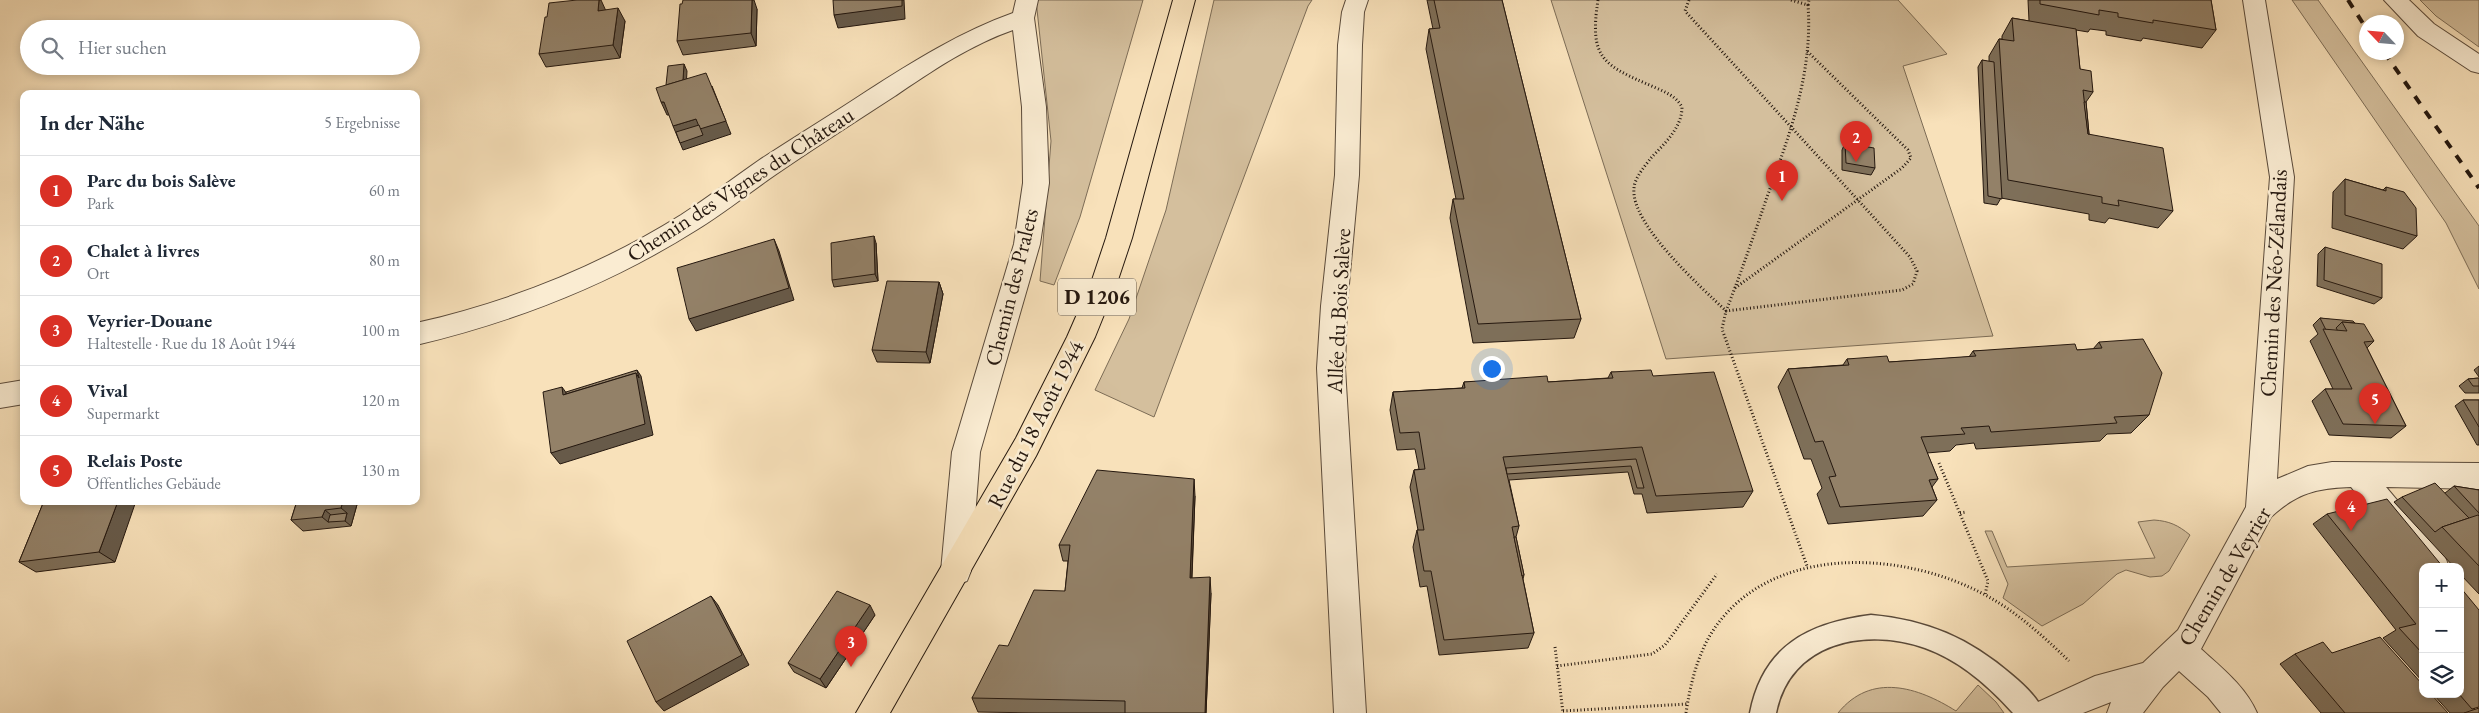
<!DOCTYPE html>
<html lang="de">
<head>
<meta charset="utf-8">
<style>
	:root { --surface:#fff; --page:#f2f2f3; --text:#1f2937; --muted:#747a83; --line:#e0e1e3; --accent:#d93025 }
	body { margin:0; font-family:"EB Garamond",serif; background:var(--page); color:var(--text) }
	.controls { position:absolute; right:15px; bottom:15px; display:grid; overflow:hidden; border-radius:10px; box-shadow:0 2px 8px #0003 }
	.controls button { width:45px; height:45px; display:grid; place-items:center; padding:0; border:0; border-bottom:1px solid var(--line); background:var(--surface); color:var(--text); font:25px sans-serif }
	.compass { position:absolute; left:2359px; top:15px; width:45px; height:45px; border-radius:50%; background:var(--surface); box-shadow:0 2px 8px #0003; rotate:296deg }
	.you { position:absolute; left:1491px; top:368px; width:18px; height:18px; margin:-12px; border:4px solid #fff; border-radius:50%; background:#1a73e8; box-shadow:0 0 0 8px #1a73e833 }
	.badge { display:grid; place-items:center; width:32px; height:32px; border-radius:50%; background:var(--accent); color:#fff; font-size:16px; font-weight:700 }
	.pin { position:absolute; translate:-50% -41px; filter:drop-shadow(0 1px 2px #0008) }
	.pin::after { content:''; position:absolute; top:26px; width:18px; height:15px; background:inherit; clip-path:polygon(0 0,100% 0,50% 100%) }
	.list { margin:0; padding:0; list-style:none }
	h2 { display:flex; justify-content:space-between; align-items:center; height:65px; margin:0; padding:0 20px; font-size:21px }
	h2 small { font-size:16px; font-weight:400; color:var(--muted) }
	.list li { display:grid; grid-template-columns:32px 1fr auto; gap:15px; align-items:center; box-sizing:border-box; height:70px; padding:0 20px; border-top:1px solid var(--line) }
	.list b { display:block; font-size:19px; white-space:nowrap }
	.list p { margin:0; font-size:16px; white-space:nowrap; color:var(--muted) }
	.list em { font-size:16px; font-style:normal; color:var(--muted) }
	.icon { flex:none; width:28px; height:28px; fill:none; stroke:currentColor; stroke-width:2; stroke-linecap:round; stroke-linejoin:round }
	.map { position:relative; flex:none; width:2479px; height:713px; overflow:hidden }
	.search { position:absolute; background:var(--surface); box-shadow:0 2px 8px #0003; left:20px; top:20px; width:400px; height:55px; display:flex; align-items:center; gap:12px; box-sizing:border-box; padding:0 18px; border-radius:28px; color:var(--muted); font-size:19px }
	.panel { position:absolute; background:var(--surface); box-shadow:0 2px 8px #0003; left:20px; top:90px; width:400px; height:415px; border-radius:10px }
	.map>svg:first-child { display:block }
</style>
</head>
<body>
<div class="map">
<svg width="2479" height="713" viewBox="0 0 2479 713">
	<rect width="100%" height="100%" fill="#f8e1ba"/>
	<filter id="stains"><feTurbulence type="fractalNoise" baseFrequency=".004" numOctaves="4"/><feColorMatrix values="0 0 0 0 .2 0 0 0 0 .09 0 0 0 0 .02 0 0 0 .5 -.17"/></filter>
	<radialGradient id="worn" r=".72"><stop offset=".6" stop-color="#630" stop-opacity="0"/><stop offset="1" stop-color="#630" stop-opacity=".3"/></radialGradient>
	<g fill="#d4bf9d" stroke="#7c6c56">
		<polygon points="1036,0 1143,0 1080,217 1054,285 1040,281 1051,141"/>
		<polygon points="1214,0 1312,0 1308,6 1154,417 1095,390 1129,319 1166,210"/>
		<polygon points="1551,0 1898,0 1947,54 1903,66 1993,336 1666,359"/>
		<polygon points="2292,0 2318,0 2479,226 2479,289 2446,223"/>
		<polygon points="2420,0 2479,0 2479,47 2436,16"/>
		<path d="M2154 520C2169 521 2178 525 2190 535L2169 571 2162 576 2150 577 2126 570 2117 574 2083 604 2042 626 2003 598 2008 584 1985 531H1992L2007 567 2155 558 2138 522Z"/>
		<path d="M1978 685 1996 702 2004 713H1838C1871 672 1918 687 1956 711Z"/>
	</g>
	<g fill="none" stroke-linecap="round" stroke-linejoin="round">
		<defs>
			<path id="lane" d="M1871 615C1927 620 1969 638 2012 675 2025 686 2038 698 2044 713H2013C1989 686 1959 660 1925 648 1865 627 1790 642 1776 713H1750C1763 646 1808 623 1871 615Z"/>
			<g id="street">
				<path d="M1016 0H1038L1034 18 1046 107 1049 183 1040 244 980 452 971 571 967 581 956 585 945 581 941 571 952 452 1014 244 1023 183 1022 107 1013 30C970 45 932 71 895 96 855 122 814 148 775 175 749 193 724 213 698 229 609 285 517 321 416 345V323C510 302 599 266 681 215 707 198 732 179 758 161 794 137 831 115 867 91 914 61 960 32 1013 13Z"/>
				<polygon points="1346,0 1368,0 1364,12 1362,45 1359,175 1347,306 1345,368 1366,713 1334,713 1317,368 1321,306 1335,175 1338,45 1342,12"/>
				<path d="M2243 0H2265L2294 177 2277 479 2308 466 2332 462 2479 463V489L2386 487 2445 557 2449 567H2423V576L2351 487C2317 488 2297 493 2271 517L2201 649C2222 668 2246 687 2257 713H2221L2208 697 2179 671 2163 687 2143 713H2107L2111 702 2083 713H2033L2038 702 2095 676 2143 663 2178 630 2246 507 2270 177Z"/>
				<polygon points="2384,0 2409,0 2434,24 2479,54 2479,73 2471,71 2418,36"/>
				<polygon points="24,380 24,404 0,408 0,384"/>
			</g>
			<polygon id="primary" points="1173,0 1195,0 1132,238 1118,280 1095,337 1036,456 890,713 856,713 1016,438 1067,337 1092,280 1106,238"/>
		</defs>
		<use href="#lane" stroke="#5a4a3a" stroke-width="3"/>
		<use href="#street" stroke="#5a4a3a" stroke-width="2"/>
		<use href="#primary" stroke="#25180f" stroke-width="2"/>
		<g stroke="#25180f" stroke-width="3" stroke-dasharray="1 2.5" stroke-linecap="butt">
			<path d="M1598 0C1589 59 1603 65 1654 87 1665 92 1676 96 1682 107 1682 128 1664 144 1651 158 1645 166 1635 177 1634 188 1630 224 1701 287 1726 311L1902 290 1913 284 1917 271 1910 257 1685 11 1689 0"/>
			<path d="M1791 0 1808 5C1813 72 1790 134 1767 197 1754 235 1741 273 1726 311L1722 329 1807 566"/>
			<polyline points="1808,5 1809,0"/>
			<polyline points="1735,288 1902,168 1911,158 1908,150 1807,51"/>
			<polyline points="1939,463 1988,581 1985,595"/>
			<polyline points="1960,513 1966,512"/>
			<polyline points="1555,647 1563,713"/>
			<polyline points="1557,666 1652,654 1665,645 1717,574"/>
			<polyline points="1563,711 1687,704"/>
			<path d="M1686 713C1690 686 1696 661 1709 637 1761 548 1886 549 1969 587 2008 604 2039 632 2069 661"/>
		</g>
		<use href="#lane" fill="#faecd2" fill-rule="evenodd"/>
		<use href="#street" fill="#faecd2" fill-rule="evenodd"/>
		<use href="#primary" fill="#f8e1ba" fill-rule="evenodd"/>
		<g stroke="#25180f" stroke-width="4" stroke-dasharray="9 9" stroke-linecap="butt">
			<polyline points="2348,0 2366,28"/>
			<polyline points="2384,52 2479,188"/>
		</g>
	</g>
	<g fill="#7e6f59" stroke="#25180f">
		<polygon points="1427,0 1502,0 1581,319 1574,338 1473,343 1450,218 1453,199 1456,199 1426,49 1429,29 1433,29"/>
		<polygon points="2028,0 2211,0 2216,30 2202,48 2143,38 2141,41 2106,35 2106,31 2090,29 2088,32 2076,30 2080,69 2093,92 2086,102 2089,134 2173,211 2158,228 2109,218 2105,223 2089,220 2089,214 2001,198 1997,205 1984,203 1978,67 1982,60 1989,62 1989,56 1999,39 2002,39 2002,36 2012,18 2029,21"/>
		<polygon points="757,9 756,46 683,55 677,41"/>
		<polygon points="606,10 625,21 620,58 546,67 539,54"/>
		<polygon points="1845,143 1875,168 1871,175 1842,170 1842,150"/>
		<polygon points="2345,179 2383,190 2386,187 2417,236 2403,249 2332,228 2333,192"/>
		<polygon points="876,243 878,281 834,287 832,280"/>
		<polygon points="2325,247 2382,298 2374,304 2317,286 2318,254"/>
		<polygon points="939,282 943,294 930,363 877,362 872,350"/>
		<polygon points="2320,318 2355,323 2374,341 2367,348 2406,426 2391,438 2329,435 2312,401 2325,389 2333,389 2310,341 2318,334 2313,325"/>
		<polygon points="2099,342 2149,415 2131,433 2107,434 2100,441 1976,449 1974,443 1956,445 1950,451 1927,453 1938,479 1932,487 1937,500 1923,516 1828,524 1817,494 1822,488 1811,459 1804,459 1778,387 1788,369 1843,365 1847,359 1889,362 1969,357 1973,351 2077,350 2093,349"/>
		<polygon points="2479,366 2479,377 2474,370"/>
		<polygon points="1611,372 1653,376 1753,491 1743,507 1647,513 1642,494 1634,494 1628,472 1509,480 1519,526 1516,537 1524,575 1523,579 1534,633 1528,648 1439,655 1427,586 1420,587 1413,547 1417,530 1418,530 1410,487 1414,470 1419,469 1415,449 1397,450 1390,410 1393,392 1462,388 1464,382 1548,382 1608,378"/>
		<polygon points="2479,378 2479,393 2465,393 2459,386 2468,379"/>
		<polygon points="2463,400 2479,400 2479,445 2477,445 2455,406"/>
		<polygon points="2454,486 2479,490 2479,594 2460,574 2460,567 2454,567 2394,502 2402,497 2445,493"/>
		<polygon points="1195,496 1192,578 1211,593 1206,713 1040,713 978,712 972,698 1008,646 1065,591 1068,561 1063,561 1059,545"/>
		<polygon points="44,501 115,562 36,572 19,562"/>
		<polygon points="297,501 358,501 351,526 303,531 291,520"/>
		<polygon points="2327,514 2423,567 2423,682 2383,638 2396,630 2313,524"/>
		<polygon points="875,615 826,688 794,672 788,663"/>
		<polygon points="2332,653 2448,713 2321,713 2280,664 2295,654"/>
		<polygon points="2433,694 2460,694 2479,713 2450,713"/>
	</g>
	<g fill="#675a49" stroke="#25180f">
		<polygon points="599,0 601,0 606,11 598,11"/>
		<polygon points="752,0 754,0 757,9 756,46 751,33"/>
		<polygon points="902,0 904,0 905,19 838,28 834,15"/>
		<polygon points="618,8 625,21 620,58 613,45"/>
		<polygon points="684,64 687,71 686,89 683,82"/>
		<polygon points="712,86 731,134 683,150 673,126 696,119"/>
		<polygon points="661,102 664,102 671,115 667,115"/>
		<polygon points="874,236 876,243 878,281 875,274"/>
		<polygon points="774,239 779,251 794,300 696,331 689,319"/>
		<polygon points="939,282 943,294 930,363 926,352"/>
		<polygon points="637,370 641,376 653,435 560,464 551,453 562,387 570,398 636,373"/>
		<polygon points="1194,479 1195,496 1191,594 1190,578"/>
		<polygon points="118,501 136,501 115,562 99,552"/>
		<polygon points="343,501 358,501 351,526 345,521 347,513 341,508"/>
		<polygon points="325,510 337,520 328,522 322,517"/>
		<polygon points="1210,577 1211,593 1206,713 1205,713"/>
		<polygon points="711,596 718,605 749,665 664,711 656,702"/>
		<polygon points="870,605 875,615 826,688 820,679"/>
	</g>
	<g fill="#938168" stroke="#25180f">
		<polygon points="577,0 599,0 598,11 618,8 613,45 539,54 545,17 547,17 549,3"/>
		<polygon points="683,0 752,0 751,33 677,41 680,4 682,4"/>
		<polygon points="833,0 902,0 902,6 834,15"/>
		<polygon points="1434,0 1502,0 1581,319 1478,324 1453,199 1464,199 1429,29 1440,28"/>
		<polygon points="2040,0 2211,0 2216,30 2153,20 2153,23 2118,17 2118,13 2099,10 2099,15 2040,4"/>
		<polygon points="2012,18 2076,29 2080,69 2091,71 2093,92 2083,90 2088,134 2163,148 2173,211 2118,200 2119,206 2102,203 2102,197 2008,180 1999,39 2014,41"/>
		<polygon points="1982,60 1994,62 2002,199 1988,196"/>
		<polygon points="684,64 683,80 666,85 668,66"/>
		<polygon points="706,73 726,121 700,129 696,119 673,126 664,102 661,102 656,88"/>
		<polygon points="2084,102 2086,102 2089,134 2088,134"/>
		<polygon points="699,125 703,135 680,143 676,132"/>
		<polygon points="1845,143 1874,148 1875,168 1846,163"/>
		<polygon points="2345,179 2386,191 2386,187 2404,192 2416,208 2417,236 2345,215"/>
		<polygon points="874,236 875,274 832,280 831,243"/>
		<polygon points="774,239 789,288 689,319 677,268"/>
		<polygon points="2325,247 2382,264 2382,298 2324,280"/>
		<polygon points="887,281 939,282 926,352 872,350"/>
		<polygon points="2320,318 2353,321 2355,323 2342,322 2336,328 2338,331 2326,330"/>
		<polygon points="2342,322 2364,324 2374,341 2364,342 2406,426 2343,424 2325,389 2352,389 2323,329 2347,331"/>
		<polygon points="2143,339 2162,373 2149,415 2114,417 2117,423 1991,432 1989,426 1961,428 1965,434 1921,437 1938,479 1929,480 1937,500 1840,507 1829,477 1836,476 1823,441 1815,442 1788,369 1849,365 1847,359 1887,356 1889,362 1976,356 1973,351 2075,344 2077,350 2102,348 2099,342"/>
		<polygon points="637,370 639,378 636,373 566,394 566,392"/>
		<polygon points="1651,370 1653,376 1714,372 1753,491 1656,496 1642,447 1503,457 1519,526 1512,527 1534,633 1444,640 1431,571 1424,571 1417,530 1424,530 1414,470 1425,469 1419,432 1400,433 1393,392 1465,388 1464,382 1547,376 1548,382 1613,378 1611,372"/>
		<polygon points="636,373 645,424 551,453 543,392 562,387 563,395"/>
		<polygon points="2479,378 2479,386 2473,386 2468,379"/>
		<polygon points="2463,400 2479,400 2479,427"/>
		<polygon points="1636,459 1644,488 1637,488 1631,466 1507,474 1506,468"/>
		<polygon points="1097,470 1194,479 1190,578 1210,577 1205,713 1125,713 1125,701 972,698 999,645 1008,646 1034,590 1065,591 1070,545 1059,545"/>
		<polygon points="2435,483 2469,518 2442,527 2435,532 2402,497"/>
		<polygon points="2454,486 2479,490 2479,513"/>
		<polygon points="2387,499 2443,567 2423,567 2423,654 2399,628 2416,624 2327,514"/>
		<polygon points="44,501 118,501 99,552 19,562"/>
		<polygon points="297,501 343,501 341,508 325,510 322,517 291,520"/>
		<polygon points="347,513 345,521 328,522 330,515"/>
		<polygon points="2478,515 2479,516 2479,566 2442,527"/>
		<polygon points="1514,537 1516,537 1524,575 1522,576"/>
		<polygon points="2460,587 2479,610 2479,707 2472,709 2459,694 2460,694"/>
		<polygon points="837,591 870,605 820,679 788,663"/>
		<polygon points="711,596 742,655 656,702 627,641"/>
		<polygon points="2380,637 2423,685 2423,694 2431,694 2448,713 2345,713 2295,654 2323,642 2332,653"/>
		<polygon points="2479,708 2479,713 2464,713"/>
	</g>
	<g text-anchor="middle" stroke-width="5" stroke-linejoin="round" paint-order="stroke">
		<rect fill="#faecd2" stroke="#65584a" stroke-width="1" x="1058" y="278.5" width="78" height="37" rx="4"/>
		<g font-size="21" font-weight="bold" fill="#25180f">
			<text x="1097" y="304">D 1206</text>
		</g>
		<g font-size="22" fill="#25180f" stroke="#faecd2">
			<text transform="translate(740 184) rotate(-33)" y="8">Chemin des Vignes du Château</text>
			<text transform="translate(2273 283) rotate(-87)" y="8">Chemin des Néo-Zélandais</text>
			<text transform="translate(1011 287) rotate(-76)" y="8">Chemin des Pralets</text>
			<text transform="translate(1338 311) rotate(-87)" y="8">Allée du Bois Salève</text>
			<text transform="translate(1035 424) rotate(-63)" y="8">Rue du 18 Août 1944</text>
			<text transform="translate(2224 576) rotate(-59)" y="8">Chemin de Veyrier</text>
		</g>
	</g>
	<rect width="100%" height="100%" filter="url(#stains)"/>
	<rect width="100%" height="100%" fill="url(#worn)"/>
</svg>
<div class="controls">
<button>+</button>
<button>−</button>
<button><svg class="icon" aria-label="layers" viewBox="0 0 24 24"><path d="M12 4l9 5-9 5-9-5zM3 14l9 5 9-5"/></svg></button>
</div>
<svg class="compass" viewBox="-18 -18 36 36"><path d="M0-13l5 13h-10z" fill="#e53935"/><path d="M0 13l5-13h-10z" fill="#747a83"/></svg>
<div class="you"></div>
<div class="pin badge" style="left:1782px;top:201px">1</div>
<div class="pin badge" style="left:1856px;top:162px">2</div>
<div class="pin badge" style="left:851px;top:667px">3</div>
<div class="pin badge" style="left:2351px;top:531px">4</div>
<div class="pin badge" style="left:2375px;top:424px">5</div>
<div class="search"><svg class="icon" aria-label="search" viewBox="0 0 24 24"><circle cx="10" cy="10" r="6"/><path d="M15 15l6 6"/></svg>Hier suchen</div>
<section class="panel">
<h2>In der Nähe<small>5 Ergebnisse</small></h2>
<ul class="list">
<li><span class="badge">1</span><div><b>Parc du bois Salève</b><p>Park</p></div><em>60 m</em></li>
<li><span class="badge">2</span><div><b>Chalet à livres</b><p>Ort</p></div><em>80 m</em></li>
<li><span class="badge">3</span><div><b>Veyrier-Douane</b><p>Haltestelle · Rue du 18 Août 1944</p></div><em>100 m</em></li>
<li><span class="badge">4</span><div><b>Vival</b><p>Supermarkt</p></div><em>120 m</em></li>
<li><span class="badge">5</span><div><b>Relais Poste</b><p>Öffentliches Gebäude</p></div><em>130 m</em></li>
</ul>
</section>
</div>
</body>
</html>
